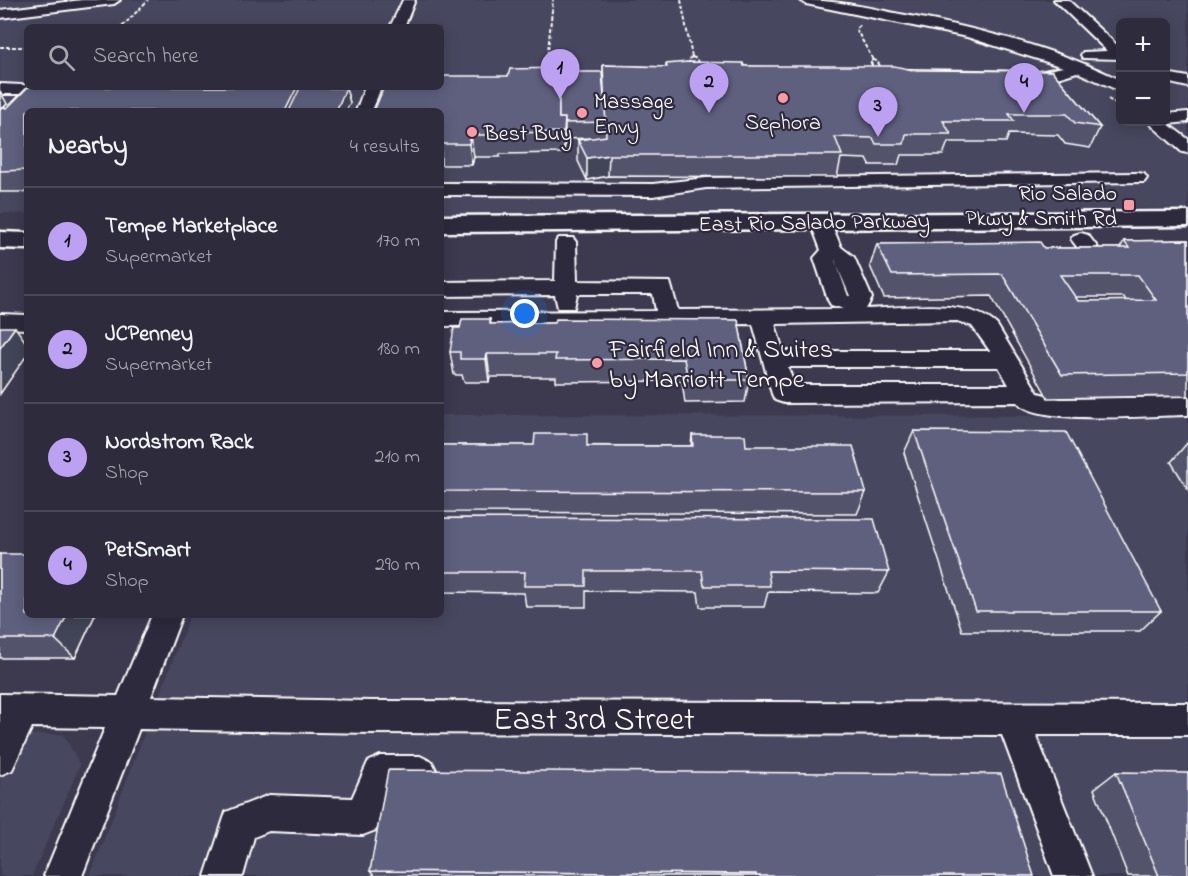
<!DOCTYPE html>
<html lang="en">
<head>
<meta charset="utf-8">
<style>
	:root { --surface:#2e2c3c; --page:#363443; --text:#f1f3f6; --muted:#a7a7af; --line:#494856; --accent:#bca0f2 }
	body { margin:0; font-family:"Indie Flower",sans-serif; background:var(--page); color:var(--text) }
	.controls { position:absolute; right:18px; top:18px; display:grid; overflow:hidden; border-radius:9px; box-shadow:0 3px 15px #0003 }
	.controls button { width:54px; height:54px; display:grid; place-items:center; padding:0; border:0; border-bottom:2px solid var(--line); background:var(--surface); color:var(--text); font:30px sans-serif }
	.you { position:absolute; left:525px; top:314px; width:21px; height:21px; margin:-15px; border:4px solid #fff; border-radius:50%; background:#1a73e8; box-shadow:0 0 0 9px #1a73e833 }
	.badge { display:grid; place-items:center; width:39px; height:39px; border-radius:50%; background:var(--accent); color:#111; font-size:20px; font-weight:700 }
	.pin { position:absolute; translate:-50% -50px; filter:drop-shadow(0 2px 3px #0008) }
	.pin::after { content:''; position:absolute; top:32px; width:21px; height:18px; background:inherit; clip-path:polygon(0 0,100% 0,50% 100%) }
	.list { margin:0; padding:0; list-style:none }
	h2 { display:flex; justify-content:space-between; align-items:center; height:78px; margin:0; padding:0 24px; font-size:26px }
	h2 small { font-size:20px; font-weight:400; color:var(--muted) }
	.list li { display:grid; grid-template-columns:39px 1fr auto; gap:18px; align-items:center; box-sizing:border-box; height:108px; padding:0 24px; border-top:2px solid var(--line) }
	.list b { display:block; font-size:22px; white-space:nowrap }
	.list p { margin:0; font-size:20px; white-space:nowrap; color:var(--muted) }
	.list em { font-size:20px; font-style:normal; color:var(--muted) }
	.icon { flex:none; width:33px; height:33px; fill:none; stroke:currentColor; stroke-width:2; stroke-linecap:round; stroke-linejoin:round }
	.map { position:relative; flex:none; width:1188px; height:876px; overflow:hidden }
	.search { position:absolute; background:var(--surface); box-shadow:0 3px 15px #0003; left:24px; top:24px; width:420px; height:66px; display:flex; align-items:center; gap:15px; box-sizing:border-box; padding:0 21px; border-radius:9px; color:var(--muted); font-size:22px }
	.panel { position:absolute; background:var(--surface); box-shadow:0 3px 15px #0003; left:24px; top:108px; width:420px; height:510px; border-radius:9px }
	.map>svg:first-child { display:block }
</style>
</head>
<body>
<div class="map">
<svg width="1188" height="876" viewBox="0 0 1188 876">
	<rect width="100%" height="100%" fill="#3d3a50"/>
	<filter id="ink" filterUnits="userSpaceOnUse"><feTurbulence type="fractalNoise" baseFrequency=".0167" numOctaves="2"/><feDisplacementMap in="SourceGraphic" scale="12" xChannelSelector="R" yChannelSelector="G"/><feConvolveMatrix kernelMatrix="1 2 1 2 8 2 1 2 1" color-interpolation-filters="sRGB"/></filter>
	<g filter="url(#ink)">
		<g fill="#47465e" fill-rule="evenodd">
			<path d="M0 0H1188V209L1128 208 1101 212 629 216 441 213V111H27V214L0 213ZM1120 22H1166V122H1120ZM27 27H441V87H27Z"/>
			<polygon points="441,415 1188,416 1188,876 90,876 190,615 441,615"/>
			<polygon points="63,734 80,765 32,876 0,876 0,735"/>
		</g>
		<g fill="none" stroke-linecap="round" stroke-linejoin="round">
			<defs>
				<g id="minor">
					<polygon points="82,0 120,0 114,4 0,18 0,10"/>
					<polygon points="403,0 415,0 404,27 390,27"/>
					<path d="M800 0C834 0 866 7 900 14 972 27 1046 45 1112 76L1120 80V91L1077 72 1044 82 1015 83 1012 80 1015 77 1063 67 967 37 806 4Z"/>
					<polygon points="1054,0 1068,0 1120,48 1120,59 1083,58 1081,55 1083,52 1107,51"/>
					<polygon points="1166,73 1188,77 1188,87 1166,82"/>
					<polygon points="0,84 65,87 67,89 59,94 0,94"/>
					<polygon points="365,87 381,87 372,111 356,111"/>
					<polygon points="1188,112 1188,122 1168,124 1188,139 1188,153 1182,152 1148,122 1166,122 1166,114"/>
					<polygon points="1138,173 1144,174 1147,178 1144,182 706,188 653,196 441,195 441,183 653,184 706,178"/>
					<path d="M820 215 830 221 841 247 854 257 872 298 866 309C904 308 968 297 997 325L1038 393 1060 399 1188 397V415C1157 415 1035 426 1018 402L784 403 775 400 772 394 753 324 441 326V312L656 311 653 294H577L574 308H558L555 295 441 296V282L555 281 556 242 559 238H573L576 242 577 281 670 282 678 310 844 309 831 305 828 300 814 258 821 250 810 221ZM835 260V261L850 296H848ZM957 321 972 326 990 351H783L775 324ZM788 367H999L1009 385H794Z"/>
					<polygon points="1081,233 1088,235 1112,266 1115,270 1112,274 1098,274 1074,243 1071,239 1074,235"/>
					<polygon points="0,314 27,315 27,329 0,328"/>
					<polygon points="152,615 182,615 151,697 372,701 1188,703 1188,735 1036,735 1092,876 1054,876 1002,735 372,733 139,729 82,876 44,876 105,728 32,727 12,770 0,775 0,694 118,696"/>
					<polygon points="380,756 420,756 432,762 438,774 432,786 420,792 391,792 376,830 363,835 269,831 254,837 243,876 205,876 226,812 269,795 352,798 368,762"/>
				</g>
				<g id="major">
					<polygon points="1188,212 1188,226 441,232 441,216"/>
					<polygon points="0,232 27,233 27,249 0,248"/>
				</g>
			</defs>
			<use href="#minor" stroke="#fff" stroke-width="4"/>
			<use href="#major" stroke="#fff" stroke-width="5"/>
			<g stroke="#fff" stroke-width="2" stroke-dasharray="4 2" stroke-linecap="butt">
				<polyline points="681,0 692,57"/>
				<polyline points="860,25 856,29 873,60"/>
				<polyline points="122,27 148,0"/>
				<polyline points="0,47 27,47"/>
				<polygon points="692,57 697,59 699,70 691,70 689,59"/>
				<polygon points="873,60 877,61 883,71 875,71 870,61"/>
				<polyline points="547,61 553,0"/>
				<polygon points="547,61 551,63 549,75 545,77 541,75 542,64"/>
				<polyline points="1108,99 1120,106"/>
			</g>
			<use href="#minor" fill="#2f2a3d" fill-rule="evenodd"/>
			<use href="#major" fill="#2f2a3d" fill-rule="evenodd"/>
		</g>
		<g fill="#52536c" stroke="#fff" stroke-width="1.5" fill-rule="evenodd">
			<polygon points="666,64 744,66 1052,71 1100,127 1090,148 1065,144 1058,135 1009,134 1006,142 948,142 943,155 901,155 898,165 870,165 867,159 841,158 837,177 608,176 587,180 578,161 578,140 591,138 565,139 564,153 500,154 500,157 474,157 472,165 441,165 441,111 508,76 559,72 603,89 603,65 666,67"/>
			<polygon points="28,87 346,88 350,103 27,111 27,192 0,192 0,91 7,104 3,108 7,108"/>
			<path d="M1188 240V396L1048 398 991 296 884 298 870 266 877 244 1044 248H1120L1124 241ZM1075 297H1124L1126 301H1078Z"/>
			<polygon points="490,319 491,324 738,320 749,380 745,402 685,403 682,381 556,382 556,377 490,377 489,382 464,382 462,375 454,375 450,352 460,328"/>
			<polygon points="914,431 1161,611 1140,631 962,631 904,453"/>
			<polygon points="692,435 746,446 866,492 857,514 441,512 441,445 691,446"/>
			<polygon points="1188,442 1188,489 1171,462"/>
			<polygon points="441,518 889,572 878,593 768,592 764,607 700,607 698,592 586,591 586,607 526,607 524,593 441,592"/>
			<polygon points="0,554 95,615 75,658 0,658"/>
			<polygon points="1116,772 1188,876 1128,876 1094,789"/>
			<polygon points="370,871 1034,876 374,876"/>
		</g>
		<g fill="#424458" stroke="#fff" stroke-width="1.5">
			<polygon points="297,87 300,87 305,104 301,111 285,111"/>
			<polygon points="346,88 350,103 346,111 336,111"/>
			<polygon points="0,91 7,104 0,111"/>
			<polygon points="565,118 565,139 564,153 564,132"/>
			<polygon points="471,135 474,157 472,165 469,144"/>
			<polygon points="609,155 608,176 587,180 587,158"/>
			<polygon points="15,327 27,344 27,355 0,394 0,348"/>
			<polygon points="487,354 490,377 489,382 486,359"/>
			<polygon points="67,615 95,615 75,658 55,639"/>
		</g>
		<g fill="#5f617e" stroke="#fff" stroke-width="1.5" fill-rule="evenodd">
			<polygon points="687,62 743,63 744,66 894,66 913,70 1052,71 1100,127 1075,123 1067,114 1009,114 1014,121 943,121 951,134 906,134 904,144 876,144 873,138 835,137 842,155 609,155 587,158 578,140 606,136 603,65 667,67 666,64"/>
			<polygon points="559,68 559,118 565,118 564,132 498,133 498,135 471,135 469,144 441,144 441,111 374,111 384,87 441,87 441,76 508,76 510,69"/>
			<polygon points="559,72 602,72 606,122 565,123 565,118 559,118"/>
			<polygon points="28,87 297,87 285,111 27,111 27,170 0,171 0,108 7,108"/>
			<polygon points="300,88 346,88 336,111 289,111"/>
			<path d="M1188 240V373L1062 375 1002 274 892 275 877 244 1040 242 1044 248H1129L1124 241ZM1060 275H1138L1156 300 1078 301Z"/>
			<polygon points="462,319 490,319 490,324 555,323 556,319 738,320 749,380 688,380 684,359 555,360 556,354 487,354 486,359 460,359 460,352 450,352 454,328 460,328"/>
			<polygon points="0,327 15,327 0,348"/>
			<polygon points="914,431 1066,432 1161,611 976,611"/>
			<polygon points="535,434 587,434 587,446 693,446 692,435 745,435 746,446 853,446 866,492 441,491 441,445 534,445"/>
			<polygon points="441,518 874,519 889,572 768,571 770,586 704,586 702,571 586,571 586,586 524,586 525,572 441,572"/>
			<polygon points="0,554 27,554 27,615 67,615 55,639 0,639"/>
			<polygon points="388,770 1001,774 1034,876 756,876 756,874 370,871"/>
			<polygon points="1116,772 1188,773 1188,876 1159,876"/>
		</g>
	</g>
	<g fill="#ff9aa2" stroke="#2f2a3d" stroke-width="2">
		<circle cx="783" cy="98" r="6"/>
		<circle cx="582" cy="113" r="6"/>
		<circle cx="472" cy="132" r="6"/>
		<rect x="1123" y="199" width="12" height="12" rx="3"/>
		<circle cx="597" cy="363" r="6"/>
	</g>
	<g text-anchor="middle" stroke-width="4.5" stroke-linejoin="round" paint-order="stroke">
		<g font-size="22" fill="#fff" stroke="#2f2a3d" text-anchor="start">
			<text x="594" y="108">Massage<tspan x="594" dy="25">Envy</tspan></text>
			<text x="783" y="129" text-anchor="middle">Sephora</text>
			<text x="484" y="140">Best Buy</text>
			<text x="1117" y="200" text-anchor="end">Rio Salado<tspan x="1117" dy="25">Pkwy &amp; Smith Rd</tspan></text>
		</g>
		<g font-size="22" fill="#fff" stroke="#2f2a3d">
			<text transform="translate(814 221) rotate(-1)" y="8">East Rio Salado Parkway</text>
		</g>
		<g font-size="26" fill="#fff" stroke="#2f2a3d" text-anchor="start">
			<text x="609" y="357">Fairfield Inn &amp; Suites<tspan x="609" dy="30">by Marriott Tempe</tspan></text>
		</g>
		<g font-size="32" fill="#fff" stroke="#2f2a3d">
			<text x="594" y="729">East 3rd Street</text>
		</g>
	</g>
</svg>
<div class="controls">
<button>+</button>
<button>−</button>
</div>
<div class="you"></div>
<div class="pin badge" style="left:560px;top:99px">1</div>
<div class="pin badge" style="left:709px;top:113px">2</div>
<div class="pin badge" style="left:878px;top:137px">3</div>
<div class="pin badge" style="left:1024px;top:113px">4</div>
<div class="search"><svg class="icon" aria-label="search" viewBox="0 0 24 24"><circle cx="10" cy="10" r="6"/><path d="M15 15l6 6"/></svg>Search here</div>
<section class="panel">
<h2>Nearby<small>4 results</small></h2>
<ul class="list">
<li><span class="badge">1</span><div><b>Tempe Marketplace</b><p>Supermarket</p></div><em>170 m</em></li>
<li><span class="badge">2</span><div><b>JCPenney</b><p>Supermarket</p></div><em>180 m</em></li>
<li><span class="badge">3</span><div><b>Nordstrom Rack</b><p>Shop</p></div><em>210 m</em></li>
<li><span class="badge">4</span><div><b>PetSmart</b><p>Shop</p></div><em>290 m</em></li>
</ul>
</section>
</div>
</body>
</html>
